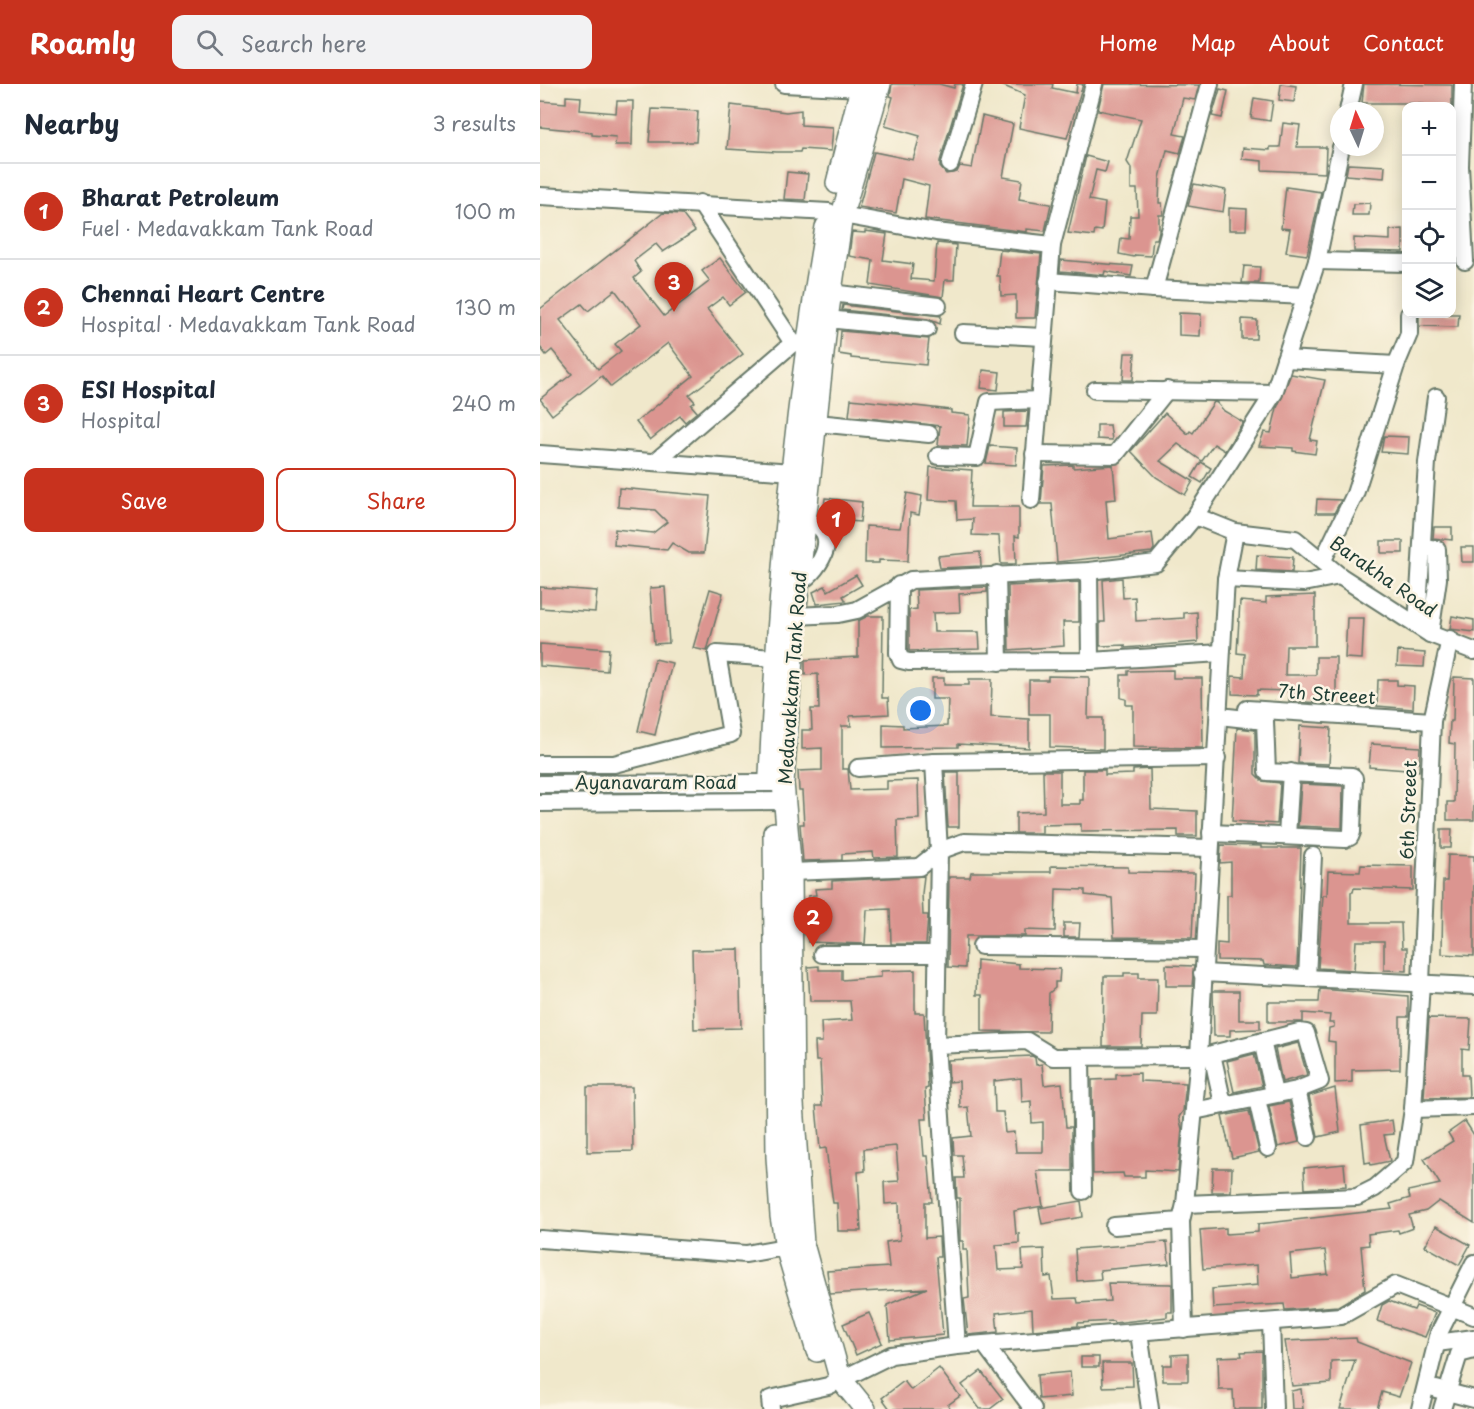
<!DOCTYPE html>
<html lang="en">
<head>
<meta charset="utf-8">
<style>
	:root { --surface:#fff; --page:#f2f2f3; --text:#1f2937; --muted:#747a83; --line:#e0e1e3; --accent:#c8321e }
	body { margin:0; font-family:"Playpen Sans",sans-serif; background:var(--page); color:var(--text) }
	.controls { position:absolute; right:18px; top:18px; display:grid; overflow:hidden; border-radius:12px; box-shadow:0 3px 15px #0003 }
	.controls button { width:54px; height:54px; display:grid; place-items:center; padding:0; border:0; border-bottom:2px solid var(--line); background:var(--surface); color:var(--text); font:30px sans-serif }
	.compass { position:absolute; left:790px; top:18px; width:54px; height:54px; border-radius:50%; background:var(--surface); box-shadow:0 3px 15px #0003; rotate:356deg }
	.you { position:absolute; left:381px; top:627px; width:21px; height:21px; margin:-15px; border:4px solid #fff; border-radius:50%; background:#1a73e8; box-shadow:0 0 0 9px #1a73e833 }
	.badge { display:grid; place-items:center; width:39px; height:39px; border-radius:50%; background:var(--accent); color:#fff; font-size:20px; font-weight:700 }
	.pin { position:absolute; translate:-50% -50px; filter:drop-shadow(0 2px 3px #0008) }
	.pin::after { content:''; position:absolute; top:32px; width:21px; height:18px; background:inherit; clip-path:polygon(0 0,100% 0,50% 100%) }
	.list { margin:0; padding:0; list-style:none }
	h2 { display:flex; justify-content:space-between; align-items:center; height:78px; margin:0; padding:0 24px; font-size:26px }
	h2 small { font-size:20px; font-weight:400; color:var(--muted) }
	.list li { display:grid; grid-template-columns:39px 1fr auto; gap:18px; align-items:center; box-sizing:border-box; height:96px; padding:0 24px; border-top:2px solid var(--line) }
	.list b { display:block; font-size:22px; white-space:nowrap }
	.list p { margin:0; font-size:20px; white-space:nowrap; color:var(--muted) }
	.list em { font-size:20px; font-style:normal; color:var(--muted) }
	.actions { display:flex; gap:12px; padding:18px 24px }
	.actions a { flex:1; padding:14px 0; border:2px solid var(--accent); border-radius:12px; text-align:center; font-size:21px; color:var(--accent) }
	.actions .main { background:var(--accent); color:#fff }
	.icon { flex:none; width:33px; height:33px; fill:none; stroke:currentColor; stroke-width:2; stroke-linecap:round; stroke-linejoin:round }
	.map { position:relative; flex:none; width:934px; height:1325px; overflow:hidden }
	header { display:flex; align-items:center; gap:36px; box-sizing:border-box; height:84px; padding:0 30px; background:var(--accent); color:#fff }
	header strong { font-size:28px }
	nav { display:flex; gap:33px; margin-inline-start:auto; font-size:21px }
	.search { width:420px; height:54px; background:var(--page); display:flex; align-items:center; gap:15px; box-sizing:border-box; padding:0 21px; border-radius:12px; color:var(--muted); font-size:22px }
	main { display:flex }
	aside { flex:1; background:var(--surface) }
	.map>svg:first-child { display:block }
</style>
</head>
<body>
<header>
<strong>Roamly</strong>
<div class="search"><svg class="icon" aria-label="search" viewBox="0 0 24 24"><circle cx="10" cy="10" r="6"/><path d="M15 15l6 6"/></svg>Search here</div>
<nav><a>Home</a><a>Map</a><a>About</a><a>Contact</a></nav>
</header>
<main>
<aside>
<h2>Nearby<small>3 results</small></h2>
<ul class="list">
<li><span class="badge">1</span><div><b>Bharat Petroleum</b><p>Fuel · Medavakkam Tank Road</p></div><em>100 m</em></li>
<li><span class="badge">2</span><div><b>Chennai Heart Centre</b><p>Hospital · Medavakkam Tank Road</p></div><em>130 m</em></li>
<li><span class="badge">3</span><div><b>ESI Hospital</b><p>Hospital</p></div><em>240 m</em></li>
</ul>
<div class="actions"><a class="main">Save</a><a>Share</a></div>
</aside>
<div class="map">
<svg width="934" height="1325" viewBox="0 0 934 1325">
	<rect width="100%" height="100%" fill="#fcf5e5"/>
	<filter id="ink" filterUnits="userSpaceOnUse"><feTurbulence type="fractalNoise" baseFrequency=".0167" numOctaves="2"/><feDisplacementMap in="SourceGraphic" scale="12" xChannelSelector="R" yChannelSelector="G"/><feConvolveMatrix kernelMatrix="1 2 1 2 8 2 1 2 1" color-interpolation-filters="sRGB"/></filter>
	<filter id="wash" filterUnits="userSpaceOnUse"><feTurbulence type="fractalNoise" baseFrequency=".008" numOctaves="4" result="noise"/><feDisplacementMap in="SourceGraphic" scale="24" xChannelSelector="R" yChannelSelector="G"/><feGaussianBlur stdDeviation="1.35" result="paint"/><feColorMatrix in="noise" values="0 0 0 0 0 0 0 0 0 0 0 0 0 0 0 0 0 1.4 0 .05"/><feComposite in="paint" operator="in"/></filter>
	<g filter="url(#wash)">
		<rect width="100%" height="100%" fill="#f0e8cb"/>
		<g id="blocks">
			<g fill="#db9590" fill-rule="evenodd">
				<polygon points="352,0 399,0 414,4 415,0 423,0 400,77 400,83 406,90 417,88 420,82 432,84 442,32 473,40 463,93 482,96 479,115 511,120 505,147 487,145 487,148 385,135 389,102 362,95 356,129 319,123 334,68 373,76 380,52 345,42 353,13 350,12"/>
				<polygon points="459,0 513,0 512,4 536,9 537,0 543,0 527,54 479,44 485,11"/>
				<polygon points="564,0 659,1 655,16 643,14 634,50 645,52 640,69 627,66 620,94 619,119 622,119 623,131 619,131 619,147 617,155 613,155 611,172 595,171 594,173 579,170 581,154 589,155 590,132 598,132 597,105 591,105 591,84 587,78 601,35 558,26"/>
				<polygon points="741,0 756,2 754,18 739,16"/>
				<polygon points="824,0 912,1 912,24 872,19 822,19"/>
				<polygon points="680,5 688,7 682,34 672,32"/>
				<polygon points="26,12 41,13 40,26 76,29 77,17 93,17 92,61 75,61 76,53 52,51 52,48 0,43 0,17 26,19"/>
				<polygon points="714,14 733,17 730,37 711,34"/>
				<polygon points="191,21 246,28 261,26 261,41 293,43 291,67 261,65 260,68 237,68 187,65"/>
				<polygon points="112,25 158,27 156,58 109,58"/>
				<polygon points="743,39 760,41 757,63 786,63 785,89 722,86 722,77 702,75 703,64 730,66 730,63 740,63"/>
				<polygon points="546,72 568,78 565,88 556,86 549,116 565,119 562,147 555,146 554,152 528,149"/>
				<polygon points="808,80 845,82 844,94 806,91"/>
				<polygon points="247,88 268,90 265,116 244,115"/>
				<polygon points="654,100 686,106 683,128 648,122"/>
				<polygon points="746,103 781,108 767,171 746,168 750,145 741,144"/>
				<polygon points="830,119 829,131 812,131 813,120"/>
				<polygon points="689,124 707,125 706,146 689,146"/>
				<path d="M123 129 142 130 155 147 123 168 116 160 94 177 101 188 94 194 124 232 170 197 162 187 180 174 206 208 189 221 183 213 167 225 203 270 149 311 155 318 151 321 157 328 145 338 140 332 110 356 96 338 153 292 128 259 71 303 62 292 12 331 0 315 32 290 12 266 6 271 0 263V225ZM75 206 101 240 75 260 81 267 58 285 20 236 42 220 48 227Z"/>
				<polygon points="863,145 863,168 814,167 814,154 850,156 850,146"/>
				<polygon points="325,147 347,150 343,176 373,180 371,195 394,197 397,159 416,161 414,196 405,196 403,213 330,201 333,176 309,172 312,148 325,149"/>
				<polygon points="460,166 501,170 495,234 476,234 476,211 461,212 460,192 457,192"/>
				<polygon points="521,176 566,180 593,182 591,192 565,187 564,191 520,187"/>
				<polygon points="704,182 720,183 719,199 702,199"/>
				<polygon points="303,221 401,232 400,240 388,235 302,226"/>
				<polygon points="639,229 661,230 660,252 639,251"/>
				<polygon points="879,230 919,230 918,243 879,242"/>
				<polygon points="702,235 717,236 716,255 702,255"/>
				<polygon points="301,247 389,255 386,281 311,274 311,272 299,270"/>
				<polygon points="585,269 595,269 593,296 583,296"/>
				<polygon points="443,286 460,288 458,306 441,304"/>
				<polygon points="751,290 785,296 770,356 777,357 775,370 753,367 753,364 719,362 724,348 731,349 737,324"/>
				<polygon points="311,315 411,326 411,329 430,331 427,362 398,361 400,342 309,332"/>
				<polygon points="674,318 677,319 684,327 703,338 685,367 674,360 662,377 638,360 620,377 653,397 645,411 616,393 591,367 625,329 648,350 650,347 653,349"/>
				<polygon points="488,327 486,343 464,343 464,328"/>
				<polygon points="557,341 570,341 572,356 557,355"/>
				<polygon points="844,352 869,353 868,370 841,368"/>
				<polygon points="450,362 477,364 476,381 446,379"/>
				<polygon points="661,378 671,384 662,399 652,393"/>
				<polygon points="533,381 533,384 573,381 576,415 566,416 569,455 612,449 614,465 612,468 517,478 512,420 501,420 504,382"/>
				<polygon points="390,383 432,386 430,423 479,423 479,453 475,452 476,480 461,480 459,452 432,451 433,435 417,436 416,417 388,416"/>
				<polygon points="79,404 170,412 164,469 149,469 132,459 127,466 74,461 75,445 113,449 127,438 115,426 78,423"/>
				<polygon points="367,409 382,412 379,431 370,429 368,477 339,476 339,479 325,479 326,442 360,444"/>
				<polygon points="285,414 322,418 320,438 286,435 283,433"/>
				<polygon points="777,415 801,416 794,429 776,429"/>
				<polygon points="894,443 912,443 912,456 893,454"/>
				<rect x="841" y="457" width="22" height="12"/>
				<polygon points="921,463 934,463 934,478 922,478"/>
				<polygon points="440,468 441,482 400,484 398,472"/>
				<polygon points="717,471 753,473 752,488 716,486"/>
				<polygon points="316,491 322,501 303,512 306,517 277,520 273,508 285,502 288,507"/>
				<polygon points="582,494 583,514 595,513 596,537 644,534 644,529 657,528 658,558 585,564 585,561 560,562 560,538 565,538 563,496"/>
				<polygon points="539,498 539,538 523,538 524,562 469,566 468,502"/>
				<polygon points="0,503 57,507 55,528 0,524"/>
				<polygon points="125,503 129,559 114,560 110,504"/>
				<polygon points="447,503 447,508 419,510 420,528 393,529 394,548 439,548 440,565 369,567 369,526 377,525 376,506"/>
				<polygon points="170,505 183,509 167,567 153,564"/>
				<polygon points="775,511 775,562 746,562 745,591 776,591 776,573 796,573 796,620 749,617 750,607 717,606 717,611 692,610 692,592 704,593 705,570 697,569 700,517 726,519 726,513"/>
				<polygon points="328,532 343,532 342,614 348,614 349,630 310,632 311,642 302,642 302,685 308,685 310,706 347,705 347,697 378,696 379,735 357,736 358,773 334,774 333,768 302,770 302,776 263,777 260,740 264,740 262,707 259,707 258,687 282,686 282,664 262,665 262,646 272,646 271,625 279,625 278,590 265,591 265,576 318,573 318,537"/>
				<polygon points="912,532 934,536 934,548 910,545"/>
				<polygon points="807,534 824,534 822,575 805,574"/>
				<polygon points="0,560 69,565 67,587 0,582"/>
				<polygon points="858,567 885,569 884,583 857,582"/>
				<polygon points="115,575 132,579 115,651 98,647"/>
				<polygon points="633,586 633,594 662,594 663,664 593,663 593,621 586,621 586,615 581,614 581,591 588,591 588,587"/>
				<polygon points="508,592 549,593 548,634 563,634 563,665 510,663 510,630 489,630 489,596 508,596"/>
				<polygon points="914,593 934,594 934,736 907,736 907,718 914,718 915,660 909,659 910,637 913,637"/>
				<polygon points="392,594 404,594 404,601 429,601 429,595 452,595 451,633 489,635 489,664 418,660 418,663 343,664 343,640 363,641 363,644 407,642 408,615 392,615"/>
				<polygon points="838,596 857,596 857,601 874,602 873,625 837,622"/>
				<polygon points="760,642 791,644 789,680 758,679"/>
				<polygon points="697,644 715,646 715,690 722,697 740,699 737,740 692,737"/>
				<polygon points="831,660 880,663 879,687 829,683"/>
				<polygon points="610,685 611,725 657,727 657,752 638,752 638,746 541,747 541,740 502,741 502,749 476,749 476,729 504,728 503,687 520,687 520,720 540,720 540,716 543,716 543,686 565,686 565,691 593,690 593,686"/>
				<polygon points="405,688 419,688 419,743 408,743"/>
				<polygon points="761,700 803,702 802,744 758,742"/>
				<polygon points="901,745 912,745 911,764 901,764"/>
				<polygon points="681,761 721,762 721,764 761,764 757,883 724,881 723,877 677,876 677,859 687,860 687,811 691,811 691,778 680,779"/>
				<polygon points="908,771 934,772 934,872 902,870 903,797 907,797"/>
				<polygon points="821,781 873,782 873,806 814,804 813,808 811,808 811,839 861,839 862,864 867,864 867,887 844,886 844,857 816,857 814,886 778,884 783,811 787,811 788,787 820,788"/>
				<polygon points="511,782 588,783 588,788 655,789 652,854 574,853 572,814 545,811 545,806 516,805 515,847 485,846 485,852 426,852 425,884 408,883 409,793 430,793 431,788 511,788"/>
				<polygon points="384,792 382,810 383,831 388,831 386,860 351,860 350,825 327,826 325,860 268,858 268,812 276,811 275,805 292,804 292,797"/>
				<polygon points="524,839 540,839 539,853 524,853"/>
				<polygon points="199,865 201,944 154,945 152,866"/>
				<polygon points="437,876 479,880 479,884 520,885 519,898 515,898 515,904 509,909 508,948 442,947 442,911 436,911"/>
				<polygon points="626,881 654,882 652,902 626,902"/>
				<polygon points="279,882 279,886 302,886 302,896 341,893 341,887 375,886 375,929 384,929 388,1004 385,1005 387,1035 381,1035 384,1072 388,1072 392,1118 385,1118 385,1154 399,1153 400,1173 396,1173 403,1251 350,1256 347,1221 387,1204 290,1210 287,1187 349,1183 346,1158 360,1156 359,1119 345,1120 344,1098 359,1097 356,1062 324,1065 325,1087 318,1088 321,1147 298,1147 297,1119 293,1119 286,1064 280,1065 276,1022 282,1022 280,977 276,977 275,958 282,958 281,938 312,936 310,917 270,917 268,883"/>
				<polygon points="584,889 599,889 599,894 618,894 617,932 602,932 601,962 563,962 564,892 584,892"/>
				<polygon points="780,905 868,912 868,933 860,933 860,985 812,986 812,998 795,999 795,958 788,957 789,944 794,943 794,939 789,939 790,931 763,929 763,938 728,938 728,918 779,918"/>
				<polygon points="673,907 699,907 699,936 720,936 720,945 690,946 690,952 674,952"/>
				<polygon points="889,934 931,935 929,966 922,965 922,991 928,991 929,1013 884,1014"/>
				<polygon points="758,959 767,991 742,998 735,965"/>
				<polygon points="714,970 722,1002 694,1008 687,977"/>
				<path d="M492 972 495 974 496 981 502 980 504 1001 522 999 526 1043H532V1087H497L503 1122 474 1127 476 1150 479 1149V1159L456 1161 458 1186 483 1185 482 1166 504 1165 505 1193 511 1192 514 1215 537 1214 538 1219 570 1217 568 1199 632 1200V1228H627V1233L574 1239 573 1237 538 1239V1242L493 1246 492 1225 456 1229 458 1248 428 1251 424 1215 429 1214 427 1166H423V1157H420V1114H417L416 1094H424L422 1071H414L413 1054 431 1052 428 1023 420 1024 419 997 409 998 408 976ZM481 994 482 1018 491 1017 492 1039 503 1038V1068H476L474 1048 465 1049 463 1028H455L454 997Z"/>
				<polygon points="600,989 600,997 646,999 643,1027 639,1033 642,1045 638,1088 605,1086 605,1093 584,1093 583,1089 553,1090 552,996 576,995 576,990"/>
				<polygon points="47,1003 92,1003 93,1067 47,1068"/>
				<polygon points="795,1004 800,1048 778,1053 769,1012"/>
				<polygon points="749,1018 759,1058 738,1063 729,1022"/>
				<polygon points="709,1027 719,1068 692,1074 682,1032"/>
				<polygon points="852,1036 854,1050 844,1051 850,1077 831,1081 830,1078 825,1079 821,1041"/>
				<path d="M925 1037 934 1051V1139L899 1117 886 1127 869 1131 873 1144 859 1149 858 1146 828 1150 829 1161 821 1162 825 1206 798 1222 745 1226 744 1220 673 1224 672 1205 718 1201 717 1181 663 1185 660 1146 686 1144V1150L718 1148V1140L852 1125 850 1120 870 1114 868 1107 900 1100 884 1075 913 1057 908 1049ZM785 1166 788 1190 752 1194 750 1170Z"/>
				<polygon points="804,1080 806,1102 765,1105 764,1084"/>
				<polygon points="673,1084 692,1084 691,1108 672,1108"/>
				<polygon points="541,1117 543,1133 502,1140 499,1124"/>
				<polygon points="896,1142 930,1161 919,1181 885,1162"/>
				<polygon points="627,1158 629,1180 560,1186 561,1195 537,1197 535,1165"/>
				<polygon points="849,1217 874,1226 876,1222 895,1229 885,1253 837,1237 842,1221"/>
				<polygon points="329,1229 342,1259 316,1271 303,1240"/>
				<polygon points="816,1254 817,1258 871,1279 859,1313 842,1308 837,1325 800,1325 815,1276 791,1277 791,1299 752,1302 745,1257"/>
				<polygon points="722,1267 722,1325 694,1325 693,1306 679,1306 678,1273 702,1272 701,1268"/>
				<polygon points="648,1270 648,1297 623,1297 623,1281 632,1281 632,1271"/>
				<rect x="541" y="1273" width="18" height="10"/>
				<polygon points="562,1279 592,1279 593,1302 563,1303"/>
				<polygon points="399,1284 420,1312 408,1321 411,1325 350,1325 342,1314 364,1297 371,1306"/>
				<polygon points="441,1287 463,1315 450,1325 440,1325 422,1301"/>
				<polygon points="530,1288 532,1312 499,1315 497,1291"/>
				<polygon points="761,1305 763,1325 752,1325 751,1307"/>
			</g>
		</g>
	</g>
	<g filter="url(#ink)">
		<use href="#blocks" fill-opacity="0" stroke="#687969" stroke-width="1.5"/>
		<g fill="none" stroke-linecap="round" stroke-linejoin="round">
			<defs>
				<g id="minor">
					<polyline points="244,0 321,4"/>
					<polyline points="923,0 920,82 925,177"/>
					<polyline points="808,27 814,0"/>
					<polyline points="410,80 434,0"/>
					<polyline points="0,112 289,128"/>
					<polyline points="160,119 253,259 279,261"/>
					<polyline points="302,131 396,148 512,161"/>
					<polyline points="777,177 866,179"/>
					<polyline points="508,197 614,205 766,212"/>
					<polyline points="614,205 670,0"/>
					<polyline points="291,209 398,222"/>
					<polyline points="287,235 387,245"/>
					<polyline points="423,249 503,253"/>
					<polyline points="745,275 856,281"/>
					<polyline points="555,306 734,309"/>
					<polyline points="277,339 389,350"/>
					<polyline points="0,370 253,388"/>
					<polyline points="494,370 575,371 627,306"/>
					<polyline points="398,372 437,373 449,318 499,316"/>
					<polyline points="116,377 253,259"/>
					<polyline points="491,416 512,161 554,0"/>
					<polyline points="655,432 695,448 755,455 800,492 890,550 934,567"/>
					<polyline points="883,463 897,465 898,495 890,550"/>
					<polyline points="783,476 815,410 856,281 869,250 869,230"/>
					<polyline points="549,487 550,577"/>
					<polyline points="457,490 459,578"/>
					<polyline points="686,495 764,499 800,492"/>
					<path d="M260 498C281 485 303 447 267 437"/>
					<polyline points="359,501 358,569 361,576 369,578 550,577 681,569"/>
					<polyline points="255,532 298,530 317,526 371,496 549,487 616,479 655,432 734,309 777,177 801,63"/>
					<polyline points="877,541 887,378 896,313"/>
					<polyline points="707,625 892,637"/>
					<polyline points="394,678 399,767 396,961 417,1262"/>
					<polyline points="0,680 74,680 191,650 177,570 235,574"/>
					<polyline points="318,684 394,678 677,674"/>
					<polyline points="0,700 243,699"/>
					<polyline points="0,719 246,717"/>
					<polyline points="671,749 805,755 810,753 812,748 814,694 812,692 727,688 725,637 679,632"/>
					<polyline points="747,752 751,688"/>
					<polyline points="251,788 379,783 399,767 424,758 670,764"/>
					<polyline points="441,862 663,865"/>
					<polyline points="282,870 396,870"/>
					<polyline points="662,889 934,902"/>
					<polyline points="767,894 773,772"/>
					<polyline points="722,957 734,1009"/>
					<polyline points="396,961 487,957 513,973 659,972"/>
					<polyline points="541,974 543,1107"/>
					<polyline points="757,1006 768,1053"/>
					<polyline points="717,1015 728,1064"/>
					<polyline points="873,1025 934,1023"/>
					<polyline points="654,1027 757,1006 780,997 766,949 759,948 672,970 683,1020"/>
					<polyline points="645,1120 817,1113 835,1104 865,1078 873,1025 881,899 892,637 910,555"/>
					<polyline points="574,1142 641,1137"/>
					<polyline points="0,1155 206,1170 256,1161"/>
					<polyline points="731,1238 734,1325"/>
					<polyline points="644,1245 641,1137 645,1120 659,972 686,495 695,448"/>
					<polyline points="599,1249 610,1325"/>
					<polyline points="897,1259 934,1254"/>
					<polyline points="445,1261 493,1325"/>
					<polyline points="896,1305 934,1315"/>
					<polyline points="231,1325 230,1315 288,1302 351,1271 417,1262 801,1232 856,1201 934,1232"/>
					<polyline points="880,1325 899,1249 934,1179"/>
					<polyline points="902,1325 919,1270 934,1266"/>
				</g>
				<g id="major">
					<polyline points="297,99 322,0"/>
					<path d="M230 691C238 508 254 324 286 143"/>
					<polyline points="234,749 237,1073 241,1132 246,1163 277,1267"/>
					<polyline points="325,1325 300,1294 263,1160 253,1020 251,788 243,699 255,532 286,242 302,131 340,0"/>
				</g>
			</defs>
			<use href="#minor" stroke="#687969" stroke-width="20"/>
			<use href="#major" stroke="#687969" stroke-width="24"/>
			<use href="#minor" stroke="#fff" stroke-width="16"/>
			<use href="#major" stroke="#fff" stroke-width="21"/>
		</g>
	</g>
	<g text-anchor="middle" stroke-width="5" stroke-linejoin="round" paint-order="stroke">
		<g font-size="18" fill="#1f3d34" stroke="#fcf5e5">
			<text transform="translate(843 493) rotate(35)" y="6">Barakha Road</text>
			<text transform="translate(253 594) rotate(-86)" y="6">Medavakkam Tank Road</text>
			<text transform="translate(787 611) rotate(4)" y="6">7th Streeet</text>
			<text x="116" y="705">Ayanavaram Road</text>
			<text transform="translate(869 726) rotate(-88)" y="6">6th Streeet</text>
		</g>
	</g>
</svg>
<div class="controls">
<button>+</button>
<button>−</button>
<button><svg class="icon" aria-label="locate" viewBox="0 0 24 24"><circle cx="12" cy="12" r="6"/><path d="M12 2v4M12 18v4M2 12h4M18 12h4"/></svg></button>
<button><svg class="icon" aria-label="layers" viewBox="0 0 24 24"><path d="M12 4l9 5-9 5-9-5zM3 14l9 5 9-5"/></svg></button>
</div>
<svg class="compass" viewBox="-18 -18 36 36"><path d="M0-13l5 13h-10z" fill="#e53935"/><path d="M0 13l5-13h-10z" fill="#747a83"/></svg>
<div class="you"></div>
<div class="pin badge" style="left:296px;top:465px">1</div>
<div class="pin badge" style="left:273px;top:863px">2</div>
<div class="pin badge" style="left:134px;top:228px">3</div>
</div>
</main>
</body>
</html>
